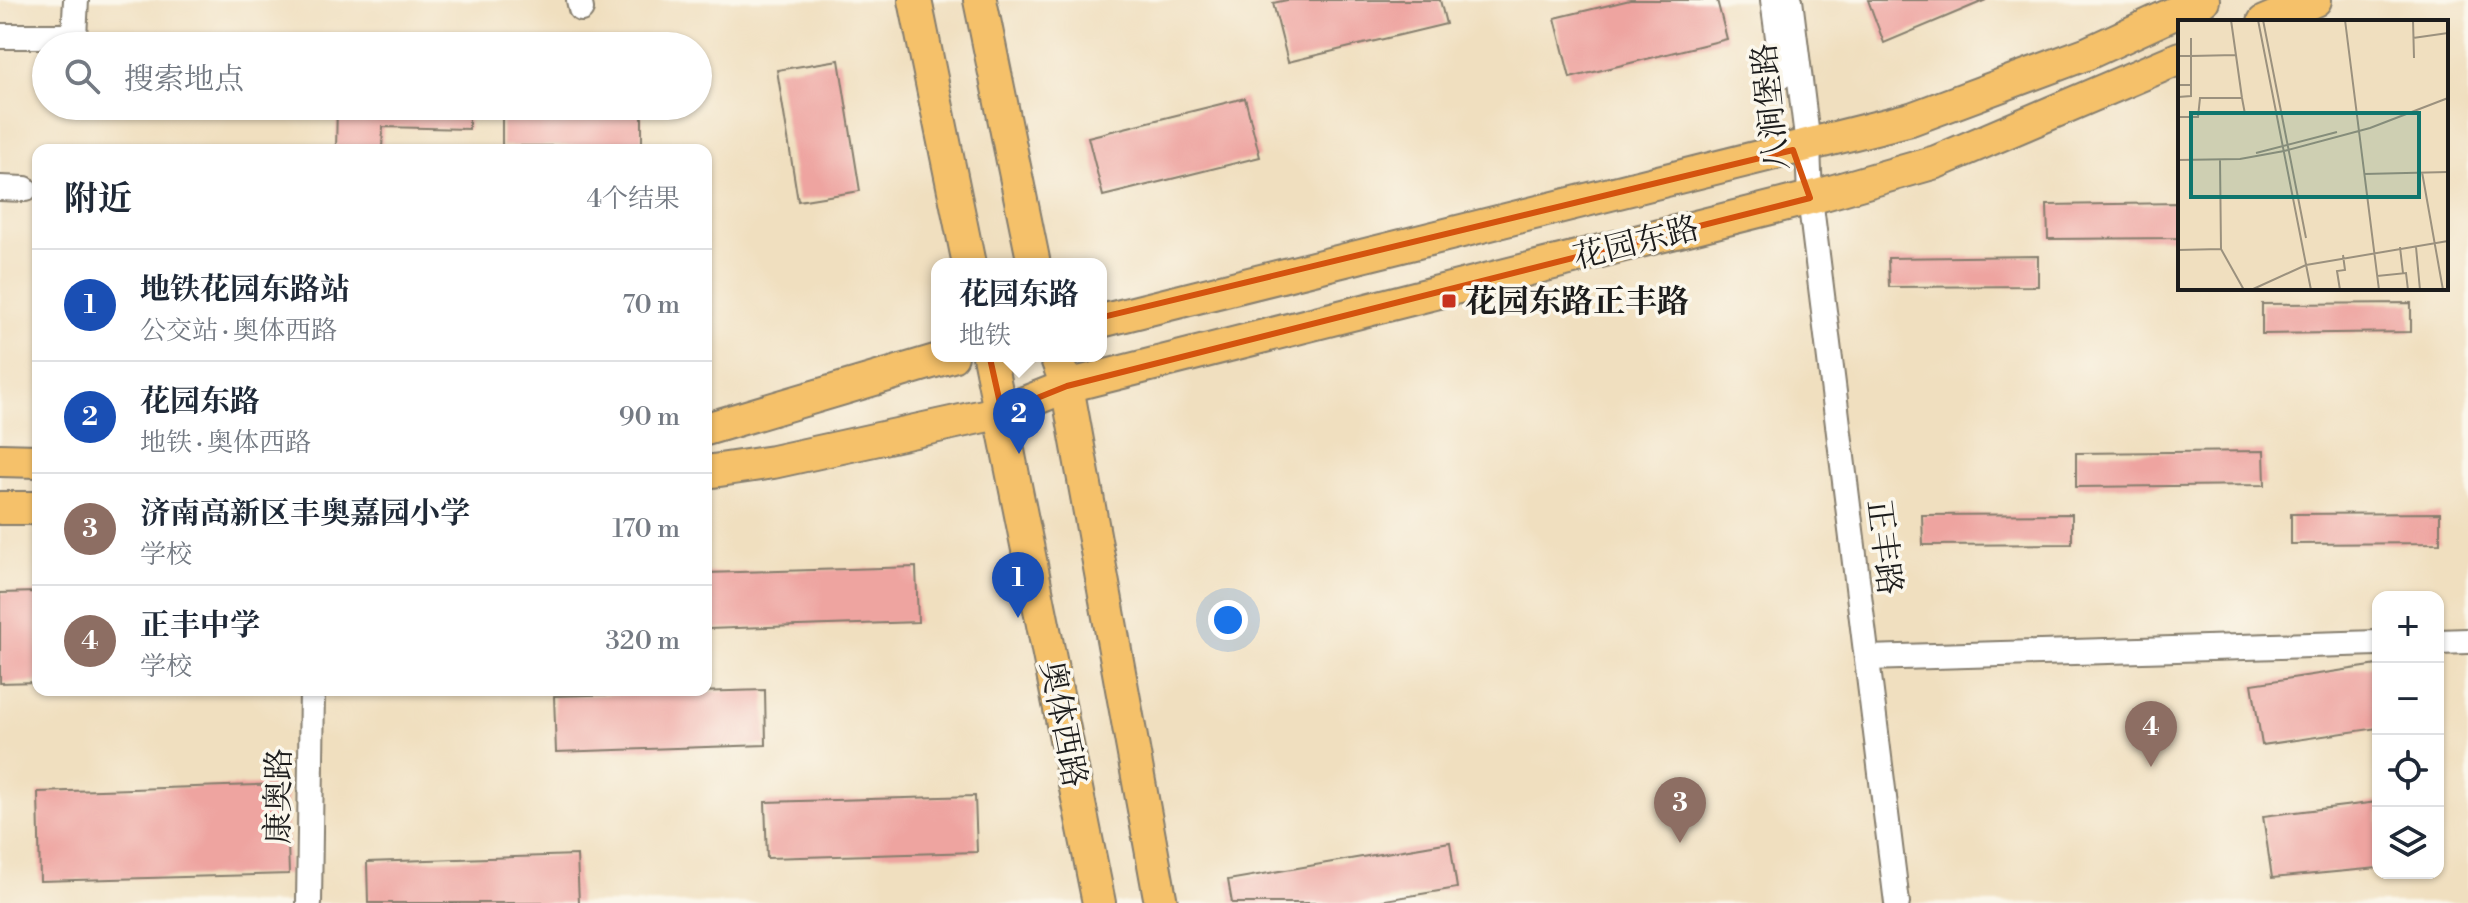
<!DOCTYPE html>
<html lang="zh">
<head>
<meta charset="utf-8">
<style>
	:root { --surface:#fff; --page:#f2f2f3; --text:#1f2937; --muted:#747a83; --line:#e0e1e3; --accent:#1a73e8 }
	body { margin:0; font-family:"Libre Bodoni","Noto Serif SC",serif; background:var(--page); color:var(--text) }
	.controls { position:absolute; right:24px; bottom:24px; display:grid; overflow:hidden; border-radius:16px; box-shadow:0 2px 6px #0004 }
	.controls button { width:72px; height:72px; display:grid; place-items:center; padding:0; border:0; border-bottom:2px solid var(--line); background:var(--surface); color:var(--text); font:40px sans-serif }
	.you { position:absolute; left:1228px; top:620px; width:28px; height:28px; margin:-20px; border:6px solid #fff; border-radius:50%; background:#1a73e8; box-shadow:0 0 0 12px #1a73e833 }
	.badge { display:grid; place-items:center; width:52px; height:52px; border-radius:50%; background:var(--accent); color:#fff; font-size:26px; font-weight:700 }
	.pin { position:absolute; translate:-50% -66px; filter:drop-shadow(0 2px 4px #0008) }
	.pin::after { content:''; position:absolute; top:42px; width:28px; height:24px; background:inherit; clip-path:polygon(0 0,100% 0,50% 100%) }
	.popup { position:absolute; left:931px; top:258px; width:176px; height:104px; box-sizing:border-box; display:grid; place-content:center; border-radius:16px; background:var(--surface); filter:drop-shadow(0 2px 6px #0005); font-size:26px; white-space:nowrap; color:var(--muted) }
	.popup b { font-size:30px; color:var(--text) }
	.popup::after { content:''; position:absolute; left:50%; top:100%; margin-left:-16px; border:16px solid transparent; border-top-color:var(--surface) }
	.list { margin:0; padding:0; list-style:none }
	h2 { display:flex; justify-content:space-between; align-items:center; height:104px; margin:0; padding:0 32px; font-size:34px }
	h2 small { font-size:26px; font-weight:400; color:var(--muted) }
	.list li { display:grid; grid-template-columns:52px 1fr auto; gap:24px; align-items:center; box-sizing:border-box; height:112px; padding:0 32px; border-top:2px solid var(--line) }
	.list b { display:block; font-size:30px; white-space:nowrap }
	.list p { margin:0; font-size:26px; white-space:nowrap; color:var(--muted) }
	.list em { font-size:26px; font-style:normal; color:var(--muted) }
	.icon { flex:none; width:44px; height:44px; fill:none; stroke:currentColor; stroke-width:2; stroke-linecap:round; stroke-linejoin:round }
	.map { position:relative; flex:none; width:2468px; height:903px; overflow:hidden }
	.search { position:absolute; background:var(--surface); box-shadow:0 2px 6px #0004; left:32px; top:32px; width:680px; height:88px; display:flex; align-items:center; gap:20px; box-sizing:border-box; padding:0 28px; border-radius:44px; color:var(--muted); font-size:30px }
	.panel { position:absolute; background:var(--surface); box-shadow:0 2px 6px #0004; left:32px; top:144px; width:680px; height:552px; border-radius:16px }
	.map>svg:first-child { display:block }
</style>
</head>
<body>
<div class="map">
<svg width="2468" height="903" viewBox="0 0 2468 903">
	<rect width="100%" height="100%" fill="#fbf7ec"/>
	<filter id="ink" filterUnits="userSpaceOnUse"><feTurbulence type="fractalNoise" baseFrequency=".0125" numOctaves="2"/><feDisplacementMap in="SourceGraphic" scale="16" xChannelSelector="R" yChannelSelector="G"/><feConvolveMatrix kernelMatrix="1 2 1 2 8 2 1 2 1" color-interpolation-filters="sRGB"/></filter>
	<filter id="wash" filterUnits="userSpaceOnUse"><feTurbulence type="fractalNoise" baseFrequency=".006" numOctaves="4" result="noise"/><feDisplacementMap in="SourceGraphic" scale="32" xChannelSelector="R" yChannelSelector="G"/><feGaussianBlur stdDeviation="1.8" result="paint"/><feColorMatrix in="noise" values="0 0 0 0 0 0 0 0 0 0 0 0 0 0 0 0 0 1.4 0 .05"/><feComposite in="paint" operator="in"/></filter>
	<g filter="url(#wash)">
		<rect width="100%" height="100%" fill="#f0dfbf"/>
		<g id="blocks">
			<g fill="#eea4a0">
				<polygon points="1287,0 1440,0 1446,24 1288,62 1273,3"/>
				<polygon points="1630,0 1717,0 1727,39 1570,78 1555,18"/>
				<polygon points="1868,0 1986,0 1884,43"/>
				<polygon points="839,60 860,191 798,201 777,70"/>
				<polygon points="1245,98 1260,157 1103,196 1088,137"/>
				<polygon points="337,106 469,106 469,129 383,127 382,150 336,150"/>
				<rect x="502" y="106" width="140" height="40"/>
				<polygon points="2180,203 2180,238 2048,239 2047,205"/>
				<polygon points="2038,256 2038,286 1889,287 1888,258"/>
				<polygon points="2411,303 2411,332 2262,334 2262,304"/>
				<polygon points="2264,451 2265,485 2076,487 2076,453"/>
				<polygon points="2440,513 2440,543 2291,544 2291,514"/>
				<polygon points="2072,514 2072,544 1923,545 1922,515"/>
				<polygon points="916,567 918,622 708,629 706,573"/>
				<polygon points="38,592 38,682 0,683 0,593"/>
				<polygon points="2378,665 2378,728 2262,745 2252,684"/>
				<polygon points="765,690 766,745 556,752 554,696"/>
				<polygon points="286,784 289,874 40,881 38,792"/>
				<polygon points="975,796 977,852 767,858 765,802"/>
				<polygon points="2378,802 2378,868 2272,878 2263,816"/>
				<polygon points="1450,842 1457,888 1368,903 1232,903 1228,880"/>
				<polygon points="577,855 579,903 368,903 367,862"/>
			</g>
		</g>
	</g>
	<g filter="url(#ink)">
		<use href="#blocks" fill-opacity="0" stroke="#867e6e" stroke-width="2"/>
		<g fill="none" stroke-linecap="round" stroke-linejoin="round">
			<defs>
				<g id="minor">
					<polyline points="579,0 581,9"/>
					<polyline points="1773,0 1783,75"/>
					<polyline points="1790,0 1808,145 1810,198 1897,903"/>
					<polyline points="0,36 74,36 76,0"/>
					<polyline points="0,188 25,189"/>
					<polyline points="2438,642 2468,641"/>
					<polyline points="1867,658 2378,643"/>
					<polyline points="309,903 312,690"/>
				</g>
				<g id="major">
					<polyline points="915,0 969,264"/>
					<polyline points="980,0 1034,264"/>
					<polyline points="2264,22 2315,0"/>
					<polyline points="1101,321 1911,119 2088,53 2203,0"/>
					<polyline points="989,356 1099,903"/>
					<polyline points="1056,356 1067,386 1161,903"/>
					<polyline points="706,429 952,356"/>
					<polyline points="0,460 38,461"/>
					<polyline points="706,472 773,462 1002,412 1067,386 1810,198 1936,162 2180,58"/>
					<polyline points="0,508 38,508"/>
				</g>
			</defs>
			<use href="#minor" stroke="#867e6e" stroke-width="28"/>
			<use href="#major" stroke="#867e6e" stroke-width="36"/>
			<use href="#minor" stroke="#fff" stroke-width="24"/>
			<use href="#major" stroke="#f5c16b" stroke-width="32"/>
		</g>
	</g>
	<path fill="none" stroke="#d4530e" stroke-width="6" stroke-linejoin="round" d="M1793 150 1810 198 1067 386 1002 412 987 345Z"/>
	<rect fill="#c8321e" stroke="#fbf7ec" stroke-width="3" x="1441" y="293" width="16" height="16" rx="4"/>
	<g text-anchor="middle" stroke-width="7" stroke-linejoin="round" paint-order="stroke">
		<g font-size="32" fill="#1c1c1c" stroke="#fbf7ec">
			<text transform="translate(1770 107) rotate(-96)" y="11">八涧堡路</text>
			<text transform="translate(1636 242) rotate(-14)" y="11">花园东路</text>
			<text transform="translate(1885 547) rotate(83)" y="11">正丰路</text>
			<text transform="translate(1064 724) rotate(79)" y="11">奥体西路</text>
			<text transform="translate(278 796) rotate(-89)" y="11">康奥路</text>
		</g>
		<g font-size="32" font-weight="bold" fill="#1c1c1c" stroke="#fbf7ec" text-anchor="start">
			<text x="1465" y="312">花园东路正丰路</text>
		</g>
	</g>
	<g transform="translate(2178 20)">
		<rect width="270" height="270" fill="#f0dfbf"/>
		<path fill="none" stroke="#9b917e" stroke-width="2" d="M53 0 64 78M80 0 133 270M85 0 128 218M167 0 201 270M235 0 236 38M235 18 270 13M0 36H13V18M0 65H13V36L58 35M0 77 13 76V65M0 97H20L22 78H64L67 94M78 133 159 112M0 140 62 139 106 131 192 108 270 78M42 140 43 229 66 270M244 152 265 270M186 154 270 152M222 227 225 253M238 227 242 270M0 230 43 229M128 245 270 221M199 256 228 253 230 270M73 270 128 245M162 270 159 251 167 250 165 235"/>
		<path fill="#0f766e" fill-opacity="0.15" stroke="#0f766e" stroke-width="4" d="M13 93H241V177H13Z"/>
		<rect width="270" height="270" fill="none" stroke="#1c1c1c" stroke-width="4"/>
	</g>
</svg>
<div class="controls">
<button>+</button>
<button>−</button>
<button><svg class="icon" aria-label="locate" viewBox="0 0 24 24"><circle cx="12" cy="12" r="6"/><path d="M12 2v4M12 18v4M2 12h4M18 12h4"/></svg></button>
<button><svg class="icon" aria-label="layers" viewBox="0 0 24 24"><path d="M12 4l9 5-9 5-9-5zM3 14l9 5 9-5"/></svg></button>
</div>
<div class="you"></div>
<div class="pin badge" style="left:1018px;top:618px;background:#1a4fb4">1</div>
<div class="pin badge" style="left:1019px;top:454px;background:#1a4fb4">2</div>
<div class="popup"><b>花园东路</b>地铁</div>
<div class="pin badge" style="left:1680px;top:843px;background:#8d6e63">3</div>
<div class="pin badge" style="left:2151px;top:767px;background:#8d6e63">4</div>
<div class="search"><svg class="icon" aria-label="search" viewBox="0 0 24 24"><circle cx="10" cy="10" r="6"/><path d="M15 15l6 6"/></svg>搜索地点</div>
<section class="panel">
<h2>附近<small>4个结果</small></h2>
<ul class="list">
<li><span class="badge" style="background:#1a4fb4">1</span><div><b>地铁花园东路站</b><p>公交站 · 奥体西路</p></div><em>70 m</em></li>
<li><span class="badge" style="background:#1a4fb4">2</span><div><b>花园东路</b><p>地铁 · 奥体西路</p></div><em>90 m</em></li>
<li><span class="badge" style="background:#8d6e63">3</span><div><b>济南高新区丰奥嘉园小学</b><p>学校</p></div><em>170 m</em></li>
<li><span class="badge" style="background:#8d6e63">4</span><div><b>正丰中学</b><p>学校</p></div><em>320 m</em></li>
</ul>
</section>
</div>
</body>
</html>
